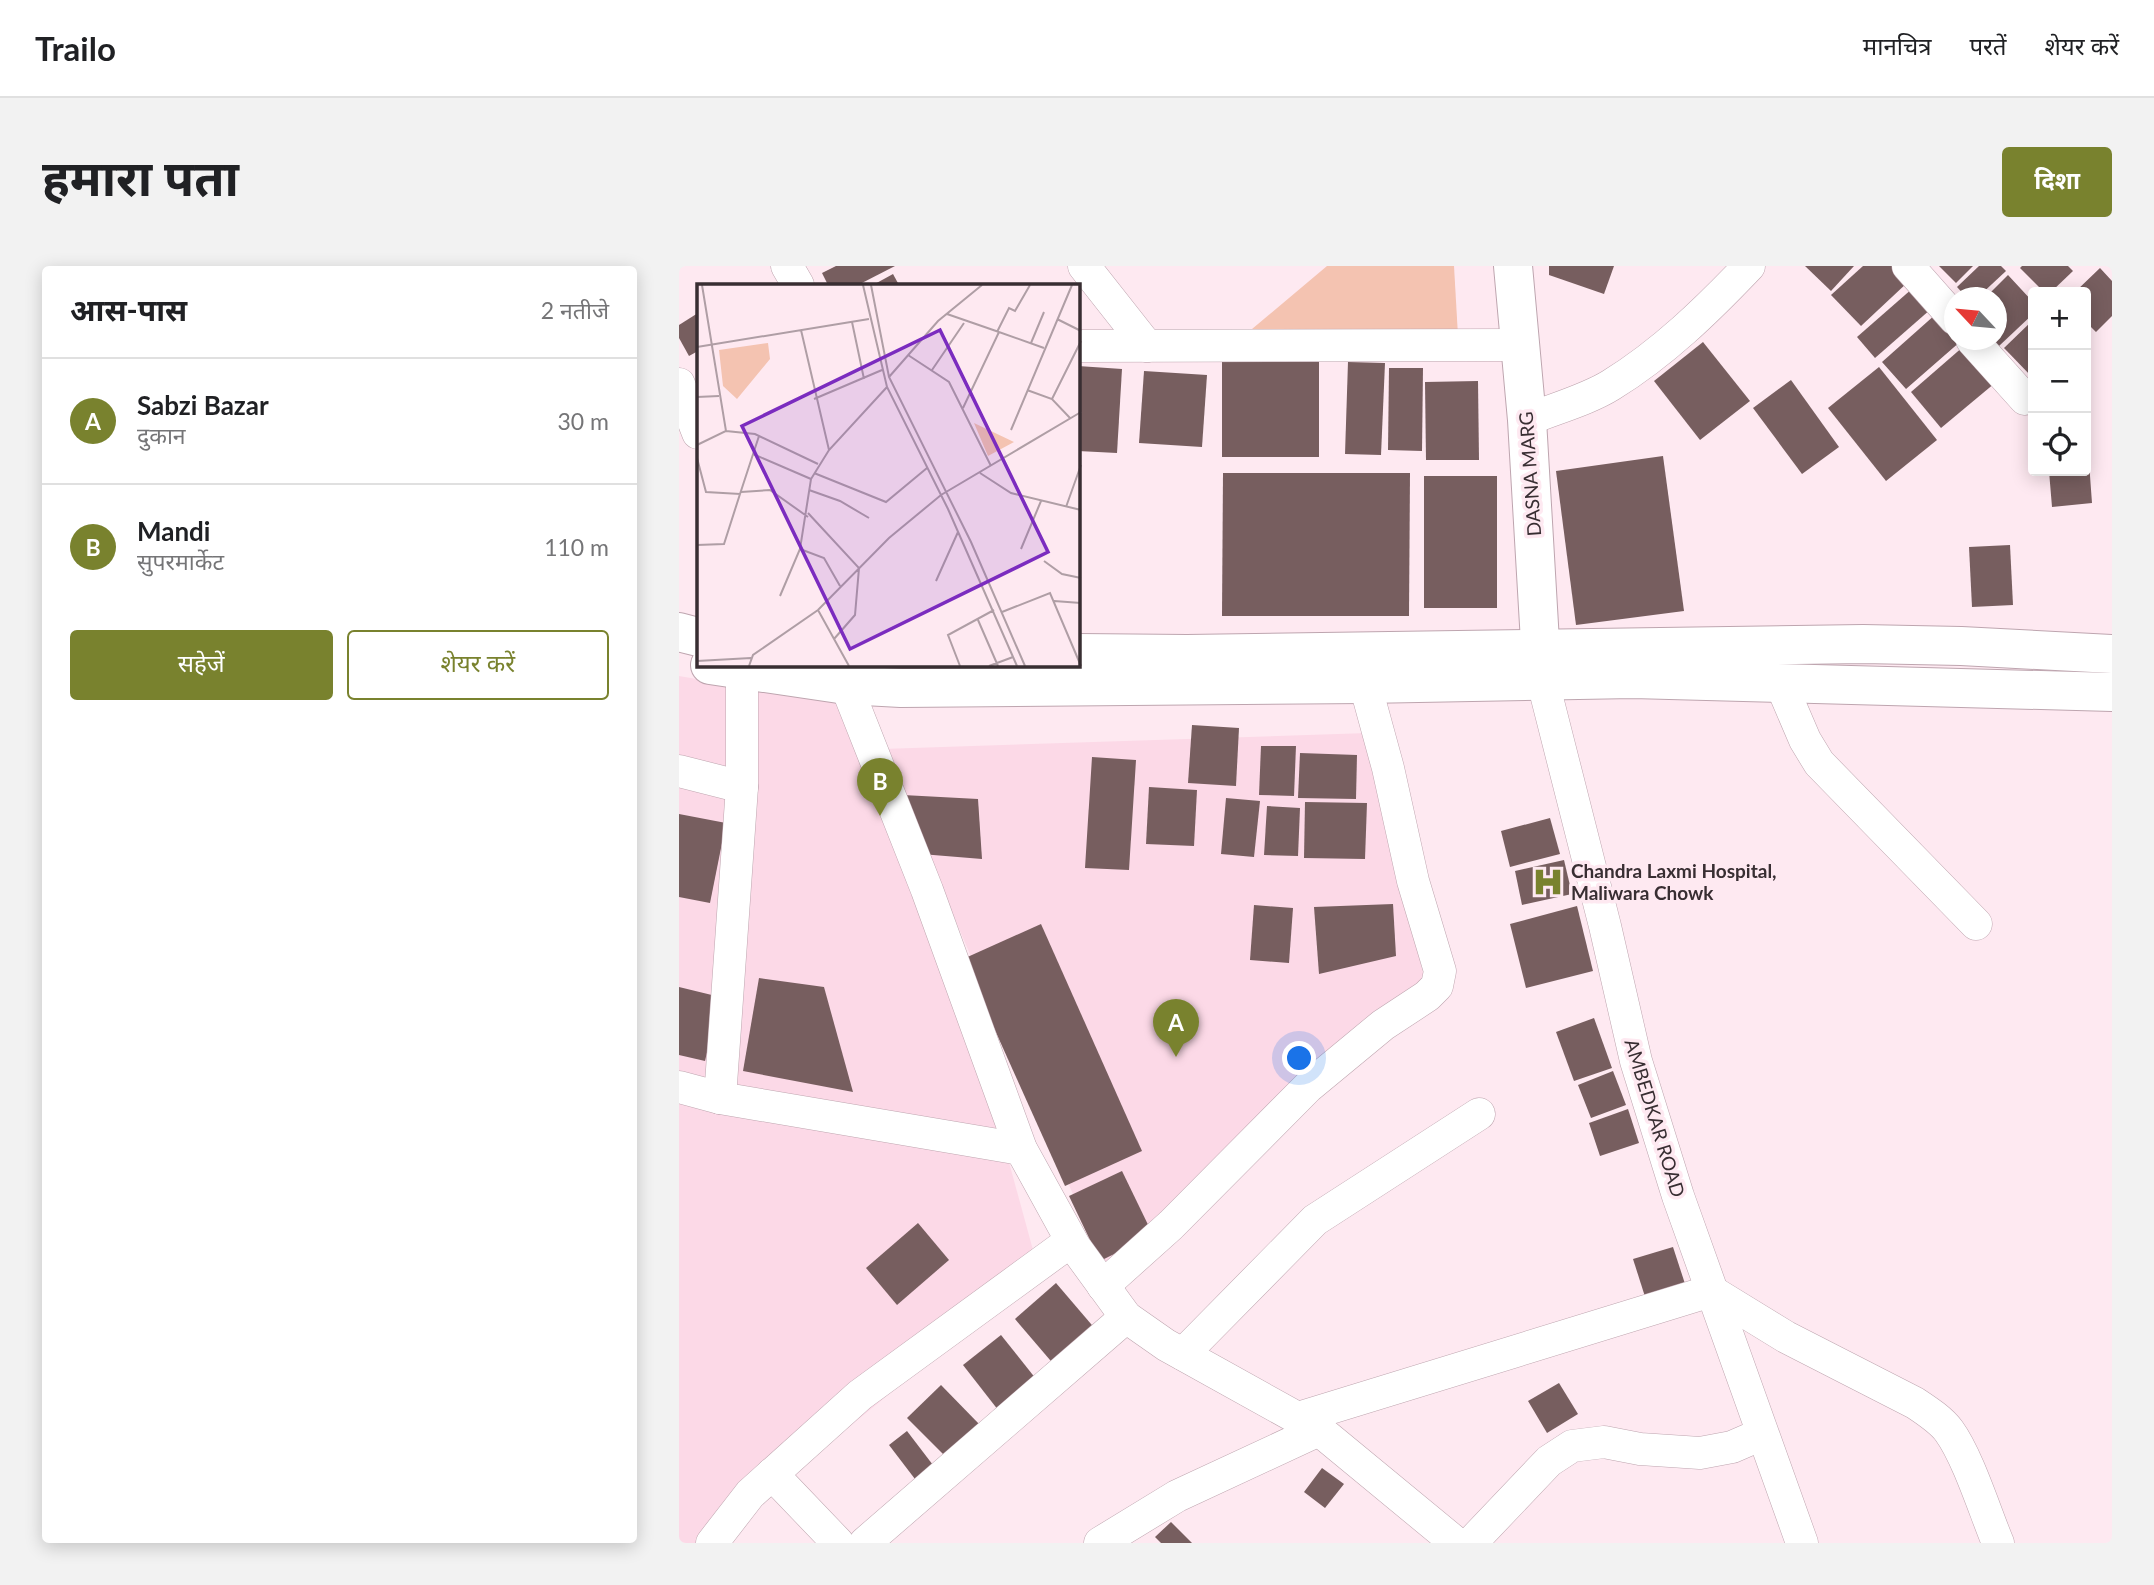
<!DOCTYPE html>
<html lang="hi">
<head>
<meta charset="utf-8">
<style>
	:root { --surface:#fff; --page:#f2f2f2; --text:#202124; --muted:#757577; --line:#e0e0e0; --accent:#79822e }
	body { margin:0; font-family:Lato,"Noto Sans Devanagari",sans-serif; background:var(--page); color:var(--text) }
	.controls { position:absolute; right:21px; top:21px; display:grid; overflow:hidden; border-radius:7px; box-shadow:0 4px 18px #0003 }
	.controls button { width:63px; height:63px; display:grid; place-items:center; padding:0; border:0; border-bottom:2px solid var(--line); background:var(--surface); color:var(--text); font:35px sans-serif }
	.compass { position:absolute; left:1265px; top:21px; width:63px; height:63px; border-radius:50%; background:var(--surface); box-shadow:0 4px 18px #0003; rotate:296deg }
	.you { position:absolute; left:621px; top:793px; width:24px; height:24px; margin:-18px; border:5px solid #fff; border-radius:50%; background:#1a73e8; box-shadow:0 0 0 10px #1a73e833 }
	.badge { display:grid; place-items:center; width:46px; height:46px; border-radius:50%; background:var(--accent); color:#fff; font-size:23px; font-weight:700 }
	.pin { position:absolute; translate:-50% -58px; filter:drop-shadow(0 2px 4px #0008) }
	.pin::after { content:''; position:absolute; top:37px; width:24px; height:21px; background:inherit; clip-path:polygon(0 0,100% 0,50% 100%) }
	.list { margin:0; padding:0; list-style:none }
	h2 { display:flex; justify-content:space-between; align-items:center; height:91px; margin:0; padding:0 28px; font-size:30px }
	h2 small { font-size:23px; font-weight:400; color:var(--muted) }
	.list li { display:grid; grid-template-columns:46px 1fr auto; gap:21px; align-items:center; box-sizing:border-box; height:126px; padding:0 28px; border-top:2px solid var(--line) }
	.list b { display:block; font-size:26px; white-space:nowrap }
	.list p { margin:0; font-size:23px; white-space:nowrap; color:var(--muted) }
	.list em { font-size:23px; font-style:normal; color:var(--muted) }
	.actions { display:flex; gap:14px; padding:21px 28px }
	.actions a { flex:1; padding:16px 0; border:2px solid var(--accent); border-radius:7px; text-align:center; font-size:24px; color:var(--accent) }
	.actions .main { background:var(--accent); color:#fff }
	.icon { flex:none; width:38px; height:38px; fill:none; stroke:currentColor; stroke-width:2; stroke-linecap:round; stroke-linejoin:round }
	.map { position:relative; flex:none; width:1433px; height:1277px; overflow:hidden; border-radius:7px }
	header { display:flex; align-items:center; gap:42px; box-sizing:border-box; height:98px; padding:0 35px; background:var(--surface); border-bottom:2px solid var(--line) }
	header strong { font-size:33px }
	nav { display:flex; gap:38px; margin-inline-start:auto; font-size:24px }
	.intro { display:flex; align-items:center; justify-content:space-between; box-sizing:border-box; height:168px; padding:0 42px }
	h1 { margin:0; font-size:49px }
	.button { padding:18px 32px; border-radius:7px; background:var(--accent); color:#fff; font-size:24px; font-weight:700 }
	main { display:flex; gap:42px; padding:0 42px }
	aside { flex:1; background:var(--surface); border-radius:7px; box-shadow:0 4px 18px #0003 }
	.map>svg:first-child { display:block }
</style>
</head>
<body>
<header>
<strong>Trailo</strong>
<nav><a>मानचित्र</a><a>परतें</a><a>शेयर करें</a></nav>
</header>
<div class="intro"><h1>हमारा पता</h1><a class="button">दिशा</a></div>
<main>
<aside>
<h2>आस-पास<small>2 नतीजे</small></h2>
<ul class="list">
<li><span class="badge">A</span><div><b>Sabzi Bazar</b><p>दुकान</p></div><em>30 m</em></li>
<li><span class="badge">B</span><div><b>Mandi</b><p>सुपरमार्केट</p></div><em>110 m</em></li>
</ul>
<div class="actions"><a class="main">सहेजें</a><a>शेयर करें</a></div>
</aside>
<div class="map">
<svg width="1433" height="1277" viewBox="0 0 1433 1277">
	<rect width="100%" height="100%" fill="#fee9f1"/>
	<g fill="#fcd9e7">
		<polygon points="0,410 164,438 319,856 360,1006 122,1200 45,1277 0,1277"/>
		<polygon points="689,467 746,716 426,1003 203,483"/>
	</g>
	<polygon fill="#f4c3b1" points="648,0 775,0 779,70 573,63"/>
	<g fill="#775e5f">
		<polygon points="157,0 216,0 179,19 149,19 143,7"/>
		<polygon points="870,0 935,0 925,28 870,9"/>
		<polygon points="1126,0 1175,0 1152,25"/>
		<polygon points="1184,0 1214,0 1229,16 1182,60 1152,29"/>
		<polygon points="1260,0 1294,0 1277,17"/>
		<polygon points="1300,0 1322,0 1327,5 1298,32 1288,32 1278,21"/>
		<polygon points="1343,0 1389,0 1394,5 1372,26 1365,26 1341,2"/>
		<polygon points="1421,2 1433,15 1433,50 1417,66 1407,56 1407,26 1396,26"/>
		<polygon points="214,8 220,19 194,19"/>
		<polygon points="1329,9 1354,36 1354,48 1320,80 1314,74 1318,74 1318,32 1306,32"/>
		<polygon points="1234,22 1252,43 1196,92 1178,71"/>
		<polygon points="19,47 19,85 10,90 0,72 0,59"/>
		<polygon points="1257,48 1276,68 1276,74 1282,75 1227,123 1203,96"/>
		<polygon points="1354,54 1354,112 1325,82"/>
		<polygon points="1024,76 1071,135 1021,174 975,115"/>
		<polygon points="1285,80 1316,117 1262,162 1232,126"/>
		<rect x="543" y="92" width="97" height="99"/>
		<polygon points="669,96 706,97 702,189 666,188"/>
		<polygon points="399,100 443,103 438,187 399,185"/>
		<polygon points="1200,101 1258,174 1207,215 1149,142"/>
		<polygon points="710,102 744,102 743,185 709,184"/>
		<polygon points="465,105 528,109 523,181 460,177"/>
		<polygon points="1112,114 1160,181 1123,208 1074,142"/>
		<polygon points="799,115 800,194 747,194 746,116"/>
		<polygon points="984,190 1005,345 897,359 877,205"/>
		<polygon points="1407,196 1410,196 1413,237 1373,241 1370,205 1407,205"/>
		<polygon points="544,207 731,207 730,350 543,350"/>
		<rect x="745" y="210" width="73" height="132"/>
		<polygon points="1331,279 1334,339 1293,341 1290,281"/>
		<polygon points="513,459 560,462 557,520 509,517"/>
		<polygon points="582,480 617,480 615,530 580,529"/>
		<polygon points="621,487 678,489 677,533 619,532"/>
		<polygon points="413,491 457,494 450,604 406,602"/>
		<polygon points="470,521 518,524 515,580 467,578"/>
		<polygon points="224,529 299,533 303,593 242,588"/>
		<polygon points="547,532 581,535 575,591 542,588"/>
		<polygon points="626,536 688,537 686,593 625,592"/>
		<polygon points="588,540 621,542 619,590 585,589"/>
		<polygon points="0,548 47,557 31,637 0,631"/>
		<polygon points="871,552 881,588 831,601 822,565"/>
		<polygon points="885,594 893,628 843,639 836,605"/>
		<polygon points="714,638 717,690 640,708 635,641"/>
		<polygon points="575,639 614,642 610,697 571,694"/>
		<polygon points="898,640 914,705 847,722 831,658"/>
		<polygon points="362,658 463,885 386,920 284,693"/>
		<polygon points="80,712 145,721 174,826 64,805"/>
		<polygon points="0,721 41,731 26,795 0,789"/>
		<polygon points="915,752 933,802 895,815 877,766"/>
		<polygon points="934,805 947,839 912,852 899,819"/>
		<polygon points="949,843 960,877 921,890 910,857"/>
		<polygon points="443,905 474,969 421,995 390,930"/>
		<polygon points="239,957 270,994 218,1039 187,1002"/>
		<polygon points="994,981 1009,1027 969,1040 954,993"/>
		<polygon points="377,1017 418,1065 377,1101 336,1053"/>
		<polygon points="322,1069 361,1118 323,1149 284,1099"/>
		<polygon points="880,1117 899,1148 868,1167 849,1135"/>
		<polygon points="262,1119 301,1159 268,1192 228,1152"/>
		<polygon points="228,1165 257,1203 239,1217 210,1179"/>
		<polygon points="643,1202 665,1218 646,1242 625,1226"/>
		<polygon points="492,1256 513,1277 482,1277 476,1271"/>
	</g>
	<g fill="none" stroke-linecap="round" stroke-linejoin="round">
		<defs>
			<g id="minor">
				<polyline points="108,0 119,19"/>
				<polyline points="405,0 468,80"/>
				<polyline points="1229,0 1276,53"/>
				<polyline points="1293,74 1346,133"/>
				<polyline points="399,80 841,79"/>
				<polyline points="0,118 19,167"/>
				<path d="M848 154C874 143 908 134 932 119 984 87 1028 44 1070 0"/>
				<polyline points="864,416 926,660 957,795 999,930 1123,1277"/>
				<polyline points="1102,418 1126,474 1140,497 1297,658"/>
				<polyline points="167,419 248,624 342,883 396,981 447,1051 487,1079 640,1164 777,1277"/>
				<polyline points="0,505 63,521"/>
				<polyline points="0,821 41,832 342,883"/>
				<polyline points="41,832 63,521 63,404"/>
				<polyline points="424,1020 492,959 629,821 704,759 748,730 758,720 761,705 734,615 709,502 686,418"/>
				<polyline points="504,1088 636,954 800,848"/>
				<path d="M619 1152 1032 1025 1107 1071 1236 1137C1248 1145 1262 1154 1270 1165 1289 1191 1306 1246 1319 1277"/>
				<polyline points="93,1208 159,1277"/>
				<polyline points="33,1277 71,1228 181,1129 392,975"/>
				<polyline points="186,1277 447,1051"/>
				<polyline points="421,1277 498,1230 640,1164"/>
				<polyline points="792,1277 870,1195 893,1180 925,1176 961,1183 1021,1187 1053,1181 1083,1168"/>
			</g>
			<g id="tertiary">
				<polyline points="834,0 848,154 863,410"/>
				<polyline points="0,366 19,371"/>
				<polyline points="399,387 508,388 1184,378 1282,380 1433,388"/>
				<polyline points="31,399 167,419 222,422 686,418 954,413 1433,426"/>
			</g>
		</defs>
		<use href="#minor" stroke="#bea5af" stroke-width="33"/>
		<use href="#tertiary" stroke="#bea5af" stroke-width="40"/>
		<use href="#minor" stroke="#fff" stroke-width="32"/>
		<use href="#tertiary" stroke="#fff" stroke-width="38"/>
	</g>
	<defs>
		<symbol id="hospital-bare" viewBox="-9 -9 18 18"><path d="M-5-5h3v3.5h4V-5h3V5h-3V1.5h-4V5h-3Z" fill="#79822e" stroke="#fee9f1" stroke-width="2.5" paint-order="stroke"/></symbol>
	</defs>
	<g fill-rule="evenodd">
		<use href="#hospital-bare" x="847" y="594" width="44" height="44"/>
	</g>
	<g text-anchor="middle" stroke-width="7" stroke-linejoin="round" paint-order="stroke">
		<g font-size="19" fill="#382e32" stroke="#fee9f1">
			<text transform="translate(851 208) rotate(-94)" y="7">DASNA MARG</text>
			<text transform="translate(976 852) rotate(73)" y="7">AMBEDKAR ROAD</text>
		</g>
		<g font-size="19" font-weight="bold" fill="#382e32" stroke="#fee9f1" text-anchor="start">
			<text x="892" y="612">Chandra Laxmi Hospital,<tspan x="892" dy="22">Maliwara Chowk</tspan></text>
		</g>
	</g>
	<g transform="translate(18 18)">
		<rect width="383" height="383" fill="#fee9f1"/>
		<path d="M71 59 73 75 40 115 26 102 22 66ZM277 139 317 158 291 172Z" fill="#f4c3b1"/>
		<path fill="none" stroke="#af9ea5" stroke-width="2" d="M166 1 190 103 251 225 320 382M174 1 192 93 274 258 328 382M250 30 302 48M360 35 384 47M155 38 167 95M104 46 132 166M300 48 312 24 318 27 333 1M334 59 347 28M0 63 172 35M211 71 252 98 294 182M235 86 267 39M192 93 241 37 285 1M330 106 355 115 373 134M0 113 22 112M117 115 185 86M355 115 384 57M266 124 302 48 347 64M314 146 375 1M29 147 58 150 121 180M0 161 29 147 5 1M56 170 114 195M0 174 9 208 43 210 62 152M117 189 189 218 230 184M283 189 314 209 384 226M112 206 143 217 172 234M44 208 73 206 111 233M369 223 384 181M111 229 162 284 158 331 137 355M0 261 27 260 43 210M103 265 127 274 143 302M324 265 344 217M347 277 365 290 384 294M239 297 261 248M83 312 103 265 114 195 132 166 190 103M357 317 384 319M121 326 152 382M305 328 353 309 384 382M281 336 301 382M0 377 54 374M52 382 56 371 121 326 192 254 244 211 384 128M263 382 251 351 297 326M292 382 316 373"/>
		<path fill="#7b2cbf" fill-opacity="0.15" stroke="#7b2cbf" stroke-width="3.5" d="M243 46 351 268 153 365 45 142Z"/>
		<rect width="383" height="383" fill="none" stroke="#382e32" stroke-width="3.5"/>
	</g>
</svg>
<div class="controls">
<button>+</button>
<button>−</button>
<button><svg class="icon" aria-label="locate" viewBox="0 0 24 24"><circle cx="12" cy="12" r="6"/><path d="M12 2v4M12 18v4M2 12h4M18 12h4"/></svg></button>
</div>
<svg class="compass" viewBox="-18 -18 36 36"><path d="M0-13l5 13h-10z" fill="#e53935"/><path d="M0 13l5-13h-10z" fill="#757577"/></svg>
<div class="you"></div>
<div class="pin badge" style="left:497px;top:791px">A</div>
<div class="pin badge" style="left:201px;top:550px">B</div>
</div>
</main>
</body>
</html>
